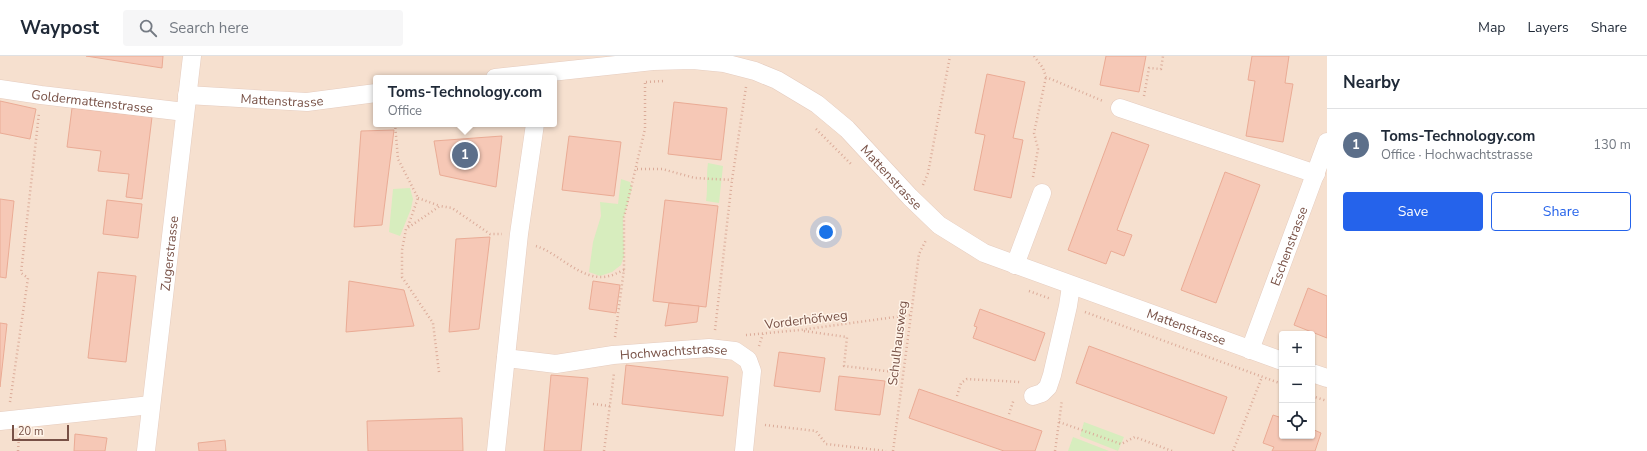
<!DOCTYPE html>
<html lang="en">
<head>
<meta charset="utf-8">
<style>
	:root { --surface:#fff; --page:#f6f6f7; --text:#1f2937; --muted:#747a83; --line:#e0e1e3; --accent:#2563eb }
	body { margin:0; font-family:"Nunito Sans",sans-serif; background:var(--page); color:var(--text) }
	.controls { position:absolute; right:12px; bottom:12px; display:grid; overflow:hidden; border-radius:4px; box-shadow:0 1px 3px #0004 }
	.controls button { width:36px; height:36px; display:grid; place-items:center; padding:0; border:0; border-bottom:1px solid var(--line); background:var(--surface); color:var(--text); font:20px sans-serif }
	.scale { position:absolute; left:12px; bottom:10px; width:57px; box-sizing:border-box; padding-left:4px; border:2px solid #785146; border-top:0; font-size:11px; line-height:14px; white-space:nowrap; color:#785146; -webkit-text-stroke:3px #fff4e9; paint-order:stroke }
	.you { position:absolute; left:826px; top:176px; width:14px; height:14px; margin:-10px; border:3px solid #fff; border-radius:50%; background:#1a73e8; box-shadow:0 0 0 6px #1a73e833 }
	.badge { display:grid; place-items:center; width:26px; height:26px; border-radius:50%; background:var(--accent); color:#fff; font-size:13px; font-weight:700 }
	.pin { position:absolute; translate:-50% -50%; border:2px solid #fff; box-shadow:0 1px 4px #0006 }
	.popup { position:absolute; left:373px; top:19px; width:184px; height:52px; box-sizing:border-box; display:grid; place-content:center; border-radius:4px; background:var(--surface); filter:drop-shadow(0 1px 3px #0005); font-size:13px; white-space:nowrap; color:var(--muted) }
	.popup b { font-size:15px; color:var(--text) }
	.popup::after { content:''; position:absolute; left:50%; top:100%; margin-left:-8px; border:8px solid transparent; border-top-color:var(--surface) }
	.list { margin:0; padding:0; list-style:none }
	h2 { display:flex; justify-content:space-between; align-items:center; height:52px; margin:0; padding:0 16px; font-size:17px }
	h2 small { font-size:13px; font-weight:400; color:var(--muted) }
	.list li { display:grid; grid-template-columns:26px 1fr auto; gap:12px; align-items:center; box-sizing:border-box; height:72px; padding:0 16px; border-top:1px solid var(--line) }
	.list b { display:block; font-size:15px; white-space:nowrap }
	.list p { margin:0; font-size:13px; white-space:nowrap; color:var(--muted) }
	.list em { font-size:13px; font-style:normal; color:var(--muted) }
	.actions { display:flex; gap:8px; padding:12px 16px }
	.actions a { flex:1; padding:9px 0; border:1px solid var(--accent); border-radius:4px; text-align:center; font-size:14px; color:var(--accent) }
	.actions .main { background:var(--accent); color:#fff }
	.icon { flex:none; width:22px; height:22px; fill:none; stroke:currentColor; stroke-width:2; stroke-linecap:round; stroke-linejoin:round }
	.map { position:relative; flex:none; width:1327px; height:395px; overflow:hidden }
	header { display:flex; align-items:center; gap:24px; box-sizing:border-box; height:56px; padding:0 20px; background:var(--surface); border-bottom:1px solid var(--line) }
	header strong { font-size:19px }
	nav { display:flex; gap:22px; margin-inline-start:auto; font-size:14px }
	.search { width:280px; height:36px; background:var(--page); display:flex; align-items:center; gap:10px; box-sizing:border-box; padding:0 14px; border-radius:4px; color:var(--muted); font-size:15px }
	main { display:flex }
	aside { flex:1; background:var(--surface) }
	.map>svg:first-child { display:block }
</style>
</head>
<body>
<header>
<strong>Waypost</strong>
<div class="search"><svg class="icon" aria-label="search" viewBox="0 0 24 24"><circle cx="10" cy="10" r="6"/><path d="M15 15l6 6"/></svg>Search here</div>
<nav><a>Map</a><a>Layers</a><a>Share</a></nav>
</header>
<main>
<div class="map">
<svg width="1327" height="395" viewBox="0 0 1327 395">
	<rect width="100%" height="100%" fill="#feefe1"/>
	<path fill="#f6e0cf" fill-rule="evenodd" d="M0 0H1327V395H0ZM376 22H554V68H376ZM1282 278H1312V380H1282Z"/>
	<g fill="#d7edbe">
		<path d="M708 107 723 110 719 147 706 145C708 132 706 120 708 107Z"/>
		<polygon points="621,123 630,126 632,132 623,164 624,200 621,209 612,216 600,220 589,216 593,186 601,160 600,146 618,148"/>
		<polygon points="410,132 413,143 411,153 400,180 389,176 393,133"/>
		<polygon points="1084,366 1124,381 1118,395 1080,380"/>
		<polygon points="1073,381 1109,395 1068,395"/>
	</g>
	<g fill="#f6c8b6" stroke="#eaab95">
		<polygon points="86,0 163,0 162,12"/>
		<polygon points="1106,0 1146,0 1139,36 1100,29"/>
		<polygon points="1252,0 1289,0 1285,27 1293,28 1283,86 1246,80 1255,25 1248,24"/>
		<polygon points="987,18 1025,26 1013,82 1023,84 1011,142 974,134 985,79 975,77"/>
		<polygon points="0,45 36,53 30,83 0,77"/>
		<polygon points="674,46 727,52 721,104 668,98"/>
		<polygon points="72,52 152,61 142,143 126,141 129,118 98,115 101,95 67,91"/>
		<polygon points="394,74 382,169 354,171 361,75"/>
		<polygon points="1112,76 1149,89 1117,174 1132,179 1124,200 1111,195 1106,208 1068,194"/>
		<polygon points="502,80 496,131 440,119 434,85"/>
		<polygon points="569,80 621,86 614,140 562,134"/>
		<polygon points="1225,116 1260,129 1216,247 1181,234"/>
		<polygon points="0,143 14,145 6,222 0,221"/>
		<polygon points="107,144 142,148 138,182 103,178"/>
		<polygon points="665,144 718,150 706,251 653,245"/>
		<polygon points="490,181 479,273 449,276 456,183"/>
		<polygon points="98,216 136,220 126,306 88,302"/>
		<polygon points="349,225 404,234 414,270 346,276"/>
		<polygon points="593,225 620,229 616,257 589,253"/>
		<polygon points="1308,232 1327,240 1327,282 1294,269"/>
		<polygon points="669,247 699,250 697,266 665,270"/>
		<polygon points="980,253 1045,277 1035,305 973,282 977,271 974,270"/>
		<polygon points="0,267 7,268 0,331"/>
		<polygon points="1089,290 1227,341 1214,378 1076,327"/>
		<polygon points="779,296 825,302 820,336 774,330"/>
		<polygon points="626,309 728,321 723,360 622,348"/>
		<polygon points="551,319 588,322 581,395 544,395"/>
		<polygon points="839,320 885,325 880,359 835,354"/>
		<polygon points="919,333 1042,375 1035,395 1004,395 909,362"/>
		<polygon points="1273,359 1282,362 1282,380 1312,380 1312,373 1321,377 1315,395 1272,395 1274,391 1263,387"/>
		<polygon points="462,362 463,395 368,395 367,365"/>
		<polygon points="75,378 107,382 105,395 74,395"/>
		<polygon points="225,384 226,395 199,395 198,387"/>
	</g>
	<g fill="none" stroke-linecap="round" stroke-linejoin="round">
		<defs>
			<g id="minor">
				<path id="s1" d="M495 22 653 5 693 4 724 7 755 15 777 24 817 48 847 73 910 141 939 169 984 197 1282 305"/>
				<path id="s2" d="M0 33 41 39 185 56"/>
				<path id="s3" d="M187 39 307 46 376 37"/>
				<polyline points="1120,52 1316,118"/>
				<polyline points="1015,209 1042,137"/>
				<path id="s4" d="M1250 294 1327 86"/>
				<path id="s5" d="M506 302 556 308 613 299 709 292 735 295 748 304 752 315 744 395"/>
				<polyline points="1312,317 1327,322"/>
				<polyline points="1033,340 1042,337 1048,331 1052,319 1068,250 1071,230"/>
				<polyline points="0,365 151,349"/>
				<path id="s6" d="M146 395 192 0"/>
				<polyline points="496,395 519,178 535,68"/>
			</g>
		</defs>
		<use href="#minor" stroke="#e5ccbf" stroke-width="19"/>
		<g stroke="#dbab99" stroke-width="2.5" stroke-dasharray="1 3" stroke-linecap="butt">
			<polyline points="1034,0 1043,12 1046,21 1103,45"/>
			<polyline points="646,26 665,25"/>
			<polyline points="1144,40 1149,12 1161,13 1163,0"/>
			<polyline points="395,68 398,103 418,142 407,173"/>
			<polyline points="816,73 852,109"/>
			<polyline points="637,113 662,113 695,122 732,124"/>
			<polyline points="1033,121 1038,93 1034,77 1046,21"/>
			<polyline points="923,129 928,117 950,0"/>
			<polyline points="418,142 440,150"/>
			<path d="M536 190C559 197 583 227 609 220 614 219 619 216 624 214"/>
			<polyline points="1029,235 1051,243"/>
			<polyline points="1085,256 1282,328"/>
			<polyline points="715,274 732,124 746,31"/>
			<polyline points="804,275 847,281 844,310 903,317"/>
			<polyline points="746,279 800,274 910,259"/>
			<polyline points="615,281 624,213 624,161 645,73 645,26"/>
			<polyline points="759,290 763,278"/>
			<polyline points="439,316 433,267 402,221 402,194 406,173 440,150 452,152 490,178 502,178"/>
			<polyline points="957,340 961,327 967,323 1020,326"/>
			<polyline points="1312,340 1327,345"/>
			<polyline points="10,346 28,222 21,217 39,57"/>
			<polyline points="593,348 610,350"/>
			<polyline points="1009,358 1014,343"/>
			<polyline points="1059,366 1121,388 1135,381 1172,395"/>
			<polyline points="765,369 816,375 826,388 886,395"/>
			<polyline points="18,395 19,381"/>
			<polyline points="604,395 614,317"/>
			<polyline points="893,395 919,198 926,184"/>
			<polyline points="1055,395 1062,344"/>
			<polyline points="1233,395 1262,321"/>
		</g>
		<use href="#minor" stroke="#fff" stroke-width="18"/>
	</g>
	<g text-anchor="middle" stroke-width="3" stroke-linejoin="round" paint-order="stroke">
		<g font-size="13" fill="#785146" stroke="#fff4e9">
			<text dy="5" stroke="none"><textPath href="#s3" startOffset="95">Mattenstrasse</textPath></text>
			<text dy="5" stroke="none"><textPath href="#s2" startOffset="93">Goldermattenstrasse</textPath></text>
			<text dy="5" stroke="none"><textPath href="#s1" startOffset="437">Mattenstrasse</textPath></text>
			<text dy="5" stroke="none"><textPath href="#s4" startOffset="111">Eschenstrasse</textPath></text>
			<text dy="5" stroke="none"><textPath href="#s6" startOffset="199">Zugerstrasse</textPath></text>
			<text transform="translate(806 263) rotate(-7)" y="5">Vorderhöfweg</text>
			<text dy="5" stroke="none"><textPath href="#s1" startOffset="773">Mattenstrasse</textPath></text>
			<text transform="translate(897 287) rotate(-83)" y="5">Schulhausweg</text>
			<text dy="5" stroke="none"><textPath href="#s5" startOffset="169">Hochwachtstrasse</textPath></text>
		</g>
	</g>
</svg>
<div class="controls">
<button>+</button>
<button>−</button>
<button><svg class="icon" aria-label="locate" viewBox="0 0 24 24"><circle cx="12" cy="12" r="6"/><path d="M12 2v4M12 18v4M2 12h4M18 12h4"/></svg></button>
</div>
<div class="scale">20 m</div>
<div class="you"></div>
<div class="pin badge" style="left:465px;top:99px;background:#5c6f8a">1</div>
<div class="popup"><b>Toms-Technology.com</b>Office</div>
</div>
<aside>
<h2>Nearby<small></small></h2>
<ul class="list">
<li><span class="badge" style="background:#5c6f8a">1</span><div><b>Toms-Technology.com</b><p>Office · Hochwachtstrasse</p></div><em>130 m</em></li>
</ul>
<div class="actions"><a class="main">Save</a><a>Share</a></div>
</aside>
</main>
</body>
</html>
